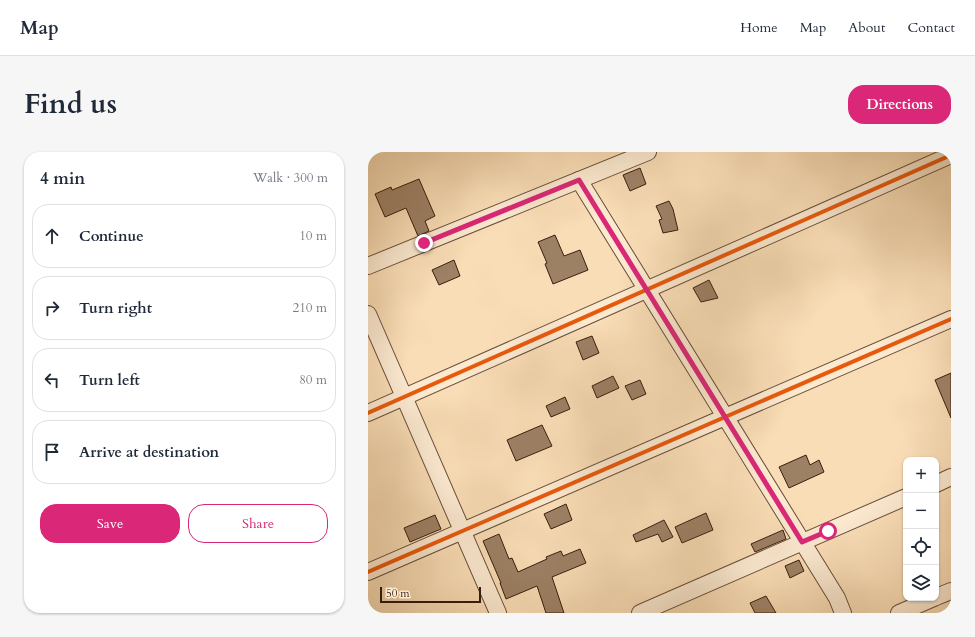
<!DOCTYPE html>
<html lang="en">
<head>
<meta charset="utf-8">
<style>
	:root { --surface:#fff; --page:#f6f6f7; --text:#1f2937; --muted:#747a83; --line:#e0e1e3; --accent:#db2777 }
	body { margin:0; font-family:Cardo,serif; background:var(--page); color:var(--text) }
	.controls { position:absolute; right:12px; bottom:12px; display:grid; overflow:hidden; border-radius:8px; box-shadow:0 1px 3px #0004 }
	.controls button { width:36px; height:36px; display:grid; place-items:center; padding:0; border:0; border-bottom:1px solid var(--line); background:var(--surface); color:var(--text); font:20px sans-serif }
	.scale { position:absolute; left:12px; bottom:10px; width:101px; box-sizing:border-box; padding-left:4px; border:2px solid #391e0e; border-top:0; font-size:11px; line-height:14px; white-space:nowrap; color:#391e0e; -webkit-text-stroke:3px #fbe9d0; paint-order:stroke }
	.stop { position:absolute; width:12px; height:12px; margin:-9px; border:3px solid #db2777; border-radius:50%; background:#fff }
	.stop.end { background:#db2777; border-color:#fff; box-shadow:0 1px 4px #0008 }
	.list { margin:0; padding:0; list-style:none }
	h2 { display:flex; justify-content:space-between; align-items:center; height:52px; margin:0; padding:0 16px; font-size:17px }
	h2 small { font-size:13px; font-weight:400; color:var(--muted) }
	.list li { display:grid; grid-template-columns:26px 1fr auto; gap:12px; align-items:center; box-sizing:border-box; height:64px; margin:0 8px 8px; padding:0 8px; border:1px solid var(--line); border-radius:16px }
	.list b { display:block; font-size:15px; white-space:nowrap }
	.list em { font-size:13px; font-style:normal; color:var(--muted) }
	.actions { display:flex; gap:8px; padding:12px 16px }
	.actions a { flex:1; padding:9px 0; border:1px solid var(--accent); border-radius:16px; text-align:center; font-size:14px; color:var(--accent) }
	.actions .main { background:var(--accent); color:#fff }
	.icon { flex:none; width:22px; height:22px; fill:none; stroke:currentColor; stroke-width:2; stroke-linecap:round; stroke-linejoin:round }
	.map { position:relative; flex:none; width:583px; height:461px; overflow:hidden; border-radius:16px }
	header { display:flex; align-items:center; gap:24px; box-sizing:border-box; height:56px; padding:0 20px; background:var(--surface); border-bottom:1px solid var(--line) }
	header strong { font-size:19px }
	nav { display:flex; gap:22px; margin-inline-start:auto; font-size:14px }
	.intro { display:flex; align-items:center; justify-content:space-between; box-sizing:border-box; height:96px; padding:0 24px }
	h1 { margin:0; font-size:28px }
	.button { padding:10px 18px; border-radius:16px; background:var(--accent); color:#fff; font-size:14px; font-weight:700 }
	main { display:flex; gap:24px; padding:0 24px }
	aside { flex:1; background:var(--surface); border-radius:16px; box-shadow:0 1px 3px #0004 }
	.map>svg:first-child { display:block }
</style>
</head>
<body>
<header>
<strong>Map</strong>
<nav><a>Home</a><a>Map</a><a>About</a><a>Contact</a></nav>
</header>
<div class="intro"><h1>Find us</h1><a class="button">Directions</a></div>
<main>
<aside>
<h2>4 min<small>Walk · 300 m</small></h2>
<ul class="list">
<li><svg class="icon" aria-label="ahead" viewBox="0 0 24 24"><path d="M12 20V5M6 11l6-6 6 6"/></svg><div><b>Continue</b></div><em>10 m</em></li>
<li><svg class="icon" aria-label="right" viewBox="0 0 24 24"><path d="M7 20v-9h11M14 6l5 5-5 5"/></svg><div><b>Turn right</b></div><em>210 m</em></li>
<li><svg class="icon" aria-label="left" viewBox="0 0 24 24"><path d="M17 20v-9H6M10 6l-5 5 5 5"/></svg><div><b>Turn left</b></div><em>80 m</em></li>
<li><svg class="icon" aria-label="arrive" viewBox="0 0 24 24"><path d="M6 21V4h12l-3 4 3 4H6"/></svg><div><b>Arrive at destination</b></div></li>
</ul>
<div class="actions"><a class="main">Save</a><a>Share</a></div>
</aside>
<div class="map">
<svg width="583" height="461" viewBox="0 0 583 461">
	<rect width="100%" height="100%" fill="#f9ddb6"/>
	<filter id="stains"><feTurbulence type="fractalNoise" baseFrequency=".005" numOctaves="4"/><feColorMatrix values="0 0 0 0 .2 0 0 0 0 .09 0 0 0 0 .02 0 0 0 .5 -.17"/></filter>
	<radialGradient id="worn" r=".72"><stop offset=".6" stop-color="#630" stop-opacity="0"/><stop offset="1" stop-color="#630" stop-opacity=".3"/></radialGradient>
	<g fill="#9d8165" stroke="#391e0e">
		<polygon points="272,16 278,32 262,39 255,23"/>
		<polygon points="51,27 67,64 57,69 61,79 50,84 38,56 17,65 7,42 23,35 24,38"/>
		<polygon points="301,49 305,57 310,78 295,81 291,68 294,67 288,54"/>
		<polygon points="187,83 196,104 212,98 220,118 185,132 177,112 179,111 170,90"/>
		<polygon points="86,108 92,124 71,133 64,118"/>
		<polygon points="341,128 350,146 333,150 325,136"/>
		<polygon points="224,184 231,201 215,208 208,190"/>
		<polygon points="583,221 583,266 567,228"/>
		<polygon points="245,224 251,236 229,246 224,234"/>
		<polygon points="272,228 278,242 264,248 257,234"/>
		<polygon points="197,245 202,257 183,265 178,254"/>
		<polygon points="174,273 184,294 148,309 139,288"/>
		<polygon points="438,303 442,313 451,308 456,320 421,336 411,315"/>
		<polygon points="198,352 204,368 183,377 176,362"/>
		<polygon points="338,361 345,378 314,391 307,375"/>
		<polygon points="67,363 73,377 42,390 36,376"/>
		<polygon points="296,368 305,385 294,390 290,382 268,390 265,383"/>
		<polygon points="415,378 418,387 387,400 383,392"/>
		<polygon points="131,382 141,407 144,406 150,420 179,407 178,405 193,399 195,404 212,397 218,411 184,425 196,461 178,461 169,434 138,447 132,431 133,431 115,389"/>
		<polygon points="431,408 436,419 422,426 417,414"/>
		<polygon points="398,444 408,461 387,461 382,451"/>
	</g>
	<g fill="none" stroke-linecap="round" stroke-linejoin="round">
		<defs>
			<g id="street">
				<polyline points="211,28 469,446 475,461"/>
				<polyline points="0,114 280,0"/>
				<polyline points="0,162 130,461"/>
				<polyline points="0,261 583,3"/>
				<polyline points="568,332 583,325"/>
				<polyline points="0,420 583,167"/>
				<polyline points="568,445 583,439"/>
				<polyline points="272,461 538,345"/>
				<polyline points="531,461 566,446"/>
			</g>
		</defs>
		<use href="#street" stroke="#694e38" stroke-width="18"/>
		<use href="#street" stroke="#fbe9d0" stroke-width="16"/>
		<defs>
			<g id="cycleway">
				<polyline points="0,261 583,3"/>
				<polyline points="0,420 583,167"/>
			</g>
		</defs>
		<use href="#cycleway" stroke="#fbe9d0" stroke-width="6"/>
		<use href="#cycleway" stroke="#e8590c" stroke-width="4"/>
	</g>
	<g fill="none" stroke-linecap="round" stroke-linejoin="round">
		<polyline stroke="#db2777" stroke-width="5" points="56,91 211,28 434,390 460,379"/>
	</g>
	<rect width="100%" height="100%" filter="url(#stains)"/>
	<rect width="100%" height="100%" fill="url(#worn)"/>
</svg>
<div class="controls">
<button>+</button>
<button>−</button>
<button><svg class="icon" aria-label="locate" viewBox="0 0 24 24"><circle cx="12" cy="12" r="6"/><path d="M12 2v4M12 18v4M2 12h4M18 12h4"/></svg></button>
<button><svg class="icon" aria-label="layers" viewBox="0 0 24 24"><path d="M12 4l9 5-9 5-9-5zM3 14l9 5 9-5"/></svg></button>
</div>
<div class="scale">50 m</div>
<div class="stop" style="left:460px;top:379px"></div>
<div class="stop end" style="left:56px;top:91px"></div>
</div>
</main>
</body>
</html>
